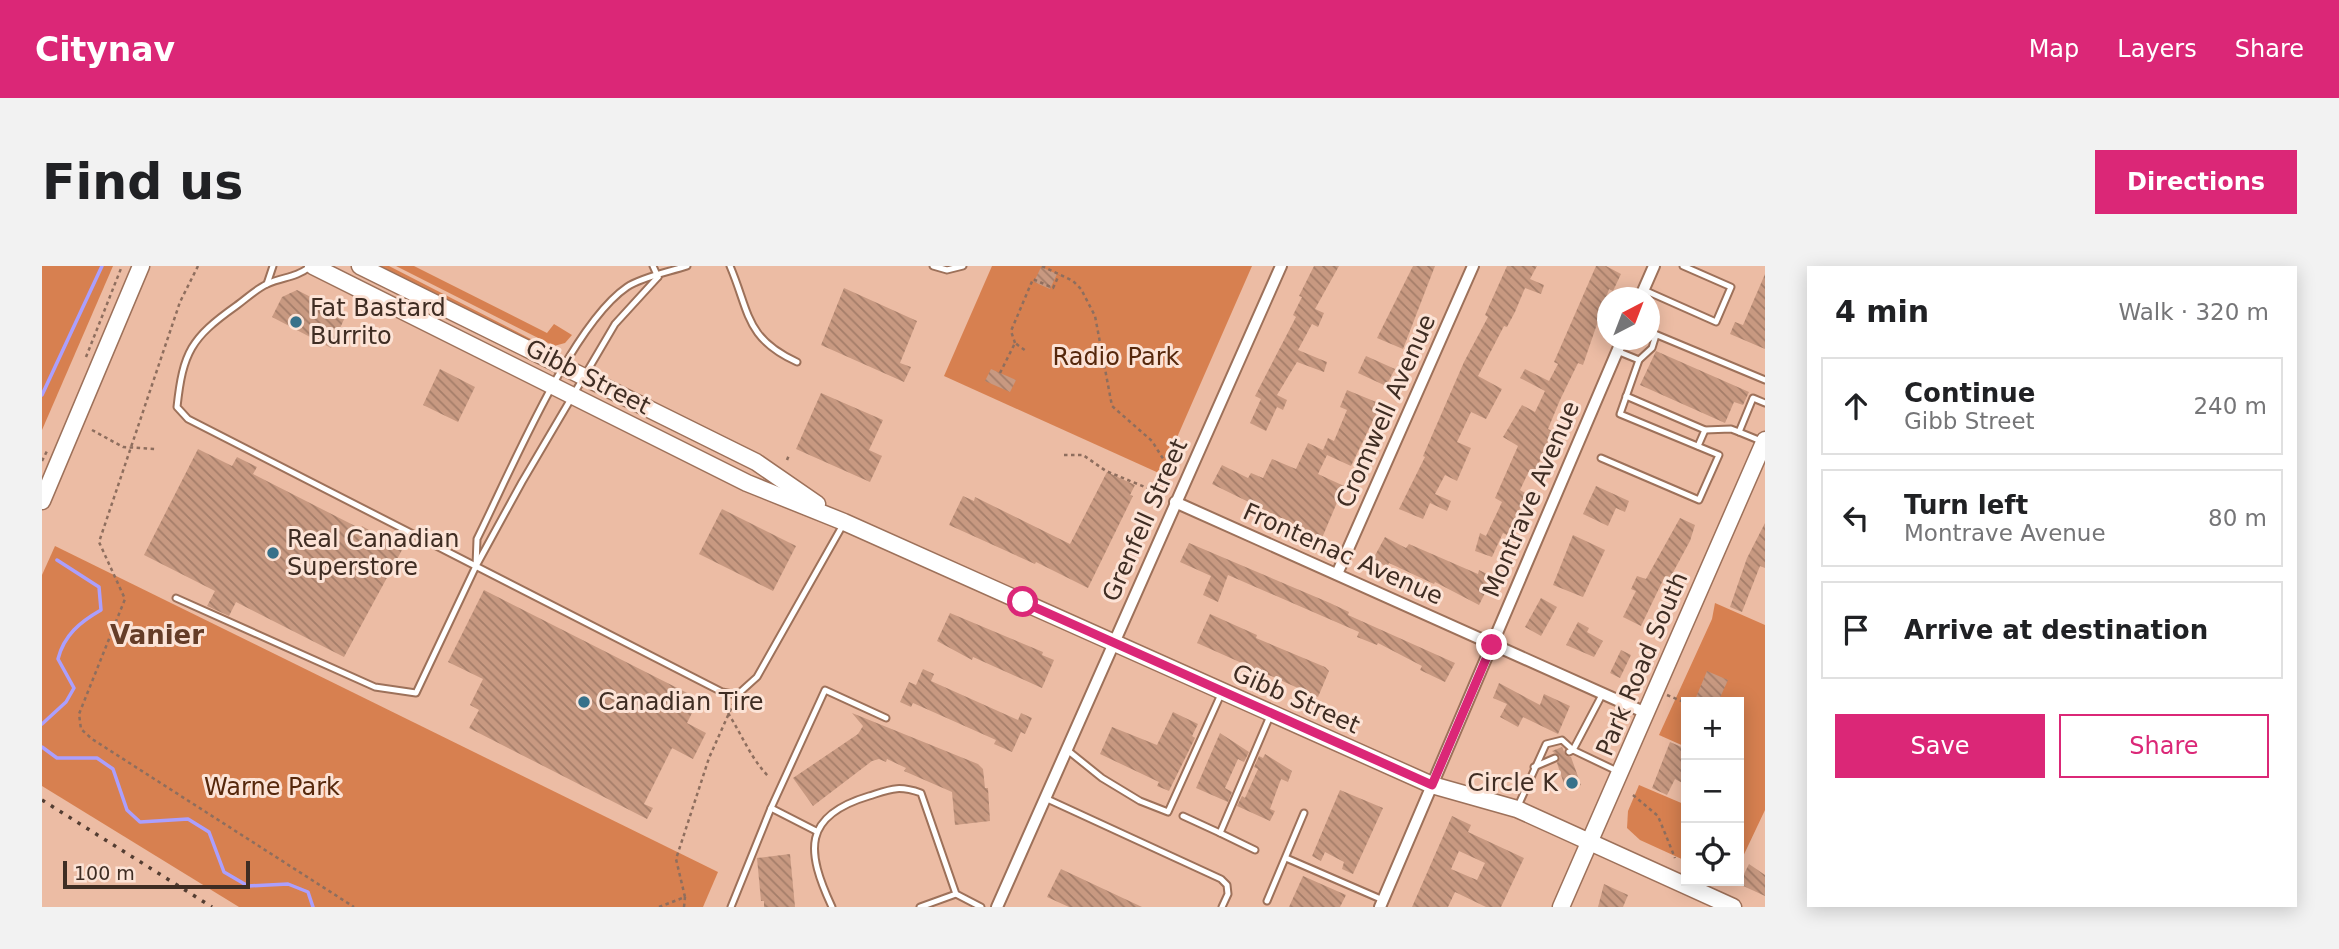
<!DOCTYPE html>
<html lang="en">
<head>
<meta charset="utf-8">
<style>
	:root { --surface:#fff; --page:#f2f2f2; --text:#202124; --muted:#757577; --line:#e0e0e0; --accent:#db2777 }
	body { margin:0; font-family:"DejaVu Sans",sans-serif; background:var(--page); color:var(--text) }
	.controls { position:absolute; right:21px; bottom:21px; display:grid; overflow:hidden; border-radius:0px; box-shadow:0 4px 18px #0003 }
	.controls button { width:63px; height:63px; display:grid; place-items:center; padding:0; border:0; border-bottom:2px solid var(--line); background:var(--surface); color:var(--text); font:35px sans-serif }
	.compass { position:absolute; left:1555px; top:21px; width:63px; height:63px; border-radius:50%; background:var(--surface); box-shadow:0 4px 18px #0003; rotate:42deg }
	.scale { position:absolute; left:21px; bottom:18px; width:187px; box-sizing:border-box; padding-left:7px; border:4px solid #3f2d23; border-top:0; font-size:19px; line-height:24px; white-space:nowrap; color:#3f2d23; -webkit-text-stroke:5px #fce3d6; paint-order:stroke }
	.stop { position:absolute; width:21px; height:21px; margin:-16px; border:5px solid #db2777; border-radius:50%; background:#fff }
	.stop.end { background:#db2777; border-color:#fff; box-shadow:0 2px 7px #0008 }
	.list { margin:0; padding:0; list-style:none }
	h2 { display:flex; justify-content:space-between; align-items:center; height:91px; margin:0; padding:0 28px; font-size:30px }
	h2 small { font-size:23px; font-weight:400; color:var(--muted) }
	.list li { display:grid; grid-template-columns:46px 1fr auto; gap:21px; align-items:center; box-sizing:border-box; height:98px; margin:0 14px 14px; padding:0 14px; border:2px solid var(--line); border-radius:0px }
	.list b { display:block; font-size:26px; white-space:nowrap }
	.list p { margin:0; font-size:23px; white-space:nowrap; color:var(--muted) }
	.list em { font-size:23px; font-style:normal; color:var(--muted) }
	.actions { display:flex; gap:14px; padding:21px 28px }
	.actions a { flex:1; padding:16px 0; border:2px solid var(--accent); border-radius:0px; text-align:center; font-size:24px; color:var(--accent) }
	.actions .main { background:var(--accent); color:#fff }
	.icon { flex:none; width:38px; height:38px; fill:none; stroke:currentColor; stroke-width:2; stroke-linecap:round; stroke-linejoin:round }
	.map { position:relative; flex:none; width:1723px; height:641px; overflow:hidden; border-radius:0px }
	header { display:flex; align-items:center; gap:42px; box-sizing:border-box; height:98px; padding:0 35px; background:var(--accent); color:#fff }
	header strong { font-size:33px }
	nav { display:flex; gap:38px; margin-inline-start:auto; font-size:24px }
	.intro { display:flex; align-items:center; justify-content:space-between; box-sizing:border-box; height:168px; padding:0 42px }
	h1 { margin:0; font-size:49px }
	.button { padding:18px 32px; border-radius:0px; background:var(--accent); color:#fff; font-size:24px; font-weight:700 }
	main { display:flex; gap:42px; padding:0 42px }
	aside { flex:1; background:var(--surface); border-radius:0px; box-shadow:0 4px 18px #0003 }
	.map>svg:first-child { display:block }
</style>
</head>
<body>
<header>
<strong>Citynav</strong>
<nav><a>Map</a><a>Layers</a><a>Share</a></nav>
</header>
<div class="intro"><h1>Find us</h1><a class="button">Directions</a></div>
<main>
<div class="map">
<svg width="1723" height="641" viewBox="0 0 1723 641">
	<defs>
		<pattern id="building-back-hatch" width="6" height="6" patternUnits="userSpaceOnUse" patternTransform="scale(1.75)"><rect width="6" height="6" fill="#c89981"/><path d="M-1 5l2 2M0 0l6 6M5-1l2 2" fill="none" stroke="#a47d69"/></pattern>
	</defs>
	<rect width="100%" height="100%" fill="#ecbca4"/>
	<g fill="#d78050">
		<polygon points="0,0 71,0 0,164"/>
		<polygon points="335,0 347,0 510,84 503,84"/>
		<polygon points="354,0 372,0 505,67 512,58 530,69 523,77 512,80"/>
		<polygon points="950,0 1210,0 1119,208 902,110"/>
		<polygon points="13,280 676,606 661,641 197,641 0,520 0,309"/>
		<polygon points="1673,337 1723,359 1723,544 1697,599 1697,516 1702,506 1697,503 1697,436 1644,436 1644,481 1617,469 1670,353"/>
		<polygon points="1597,519 1644,539 1644,595 1598,574 1585,562 1586,545"/>
	</g>
	<g fill="none" stroke-linecap="round" stroke-linejoin="round">
		<g stroke="#ab9ffd" stroke-width="3.5">
			<polyline points="0,129 60,0"/>
			<path d="M0 458 24 436 32 422 16 393C22 369 38 356 59 344L57 321 15 294"/>
			<polyline points="0,481 15,492 55,492 71,503 85,544 98,556 146,553 167,566 182,606 206,620 246,618 266,626 271,641"/>
		</g>
	</g>
	<g fill="url(#building-back-hatch)" fill-rule="evenodd">
		<polygon points="1272,0 1297,0 1273,43 1282,47 1276,61 1270,58 1256,84 1285,96 1282,106 1255,96 1235,129 1245,134 1241,144 1235,141 1224,165 1208,157 1219,133 1213,130 1254,51 1251,49 1260,31 1257,30"/>
		<polygon points="1371,0 1393,0 1361,83 1335,72"/>
		<polygon points="1465,0 1495,0 1488,13 1502,19 1499,28 1483,22 1473,46 1465,61 1462,60 1436,110 1460,123 1444,153 1429,146 1415,176 1429,182 1415,215 1403,209 1393,228 1409,235 1405,245 1388,237 1381,253 1357,243 1383,191 1381,190 1422,96 1446,51 1443,49"/>
		<polygon points="1554,0 1564,0 1579,8 1571,25 1567,23 1541,99 1536,97 1518,134 1506,163 1512,166 1493,205 1488,203 1478,224 1485,228 1465,269 1461,267 1450,291 1433,285 1438,267 1444,270 1460,236 1453,232 1476,180 1461,171 1480,139 1493,146 1503,125 1478,112 1483,103 1507,115 1516,98 1512,96"/>
		<polygon points="999,1 1015,8 1008,23 992,16"/>
		<polygon points="1723,8 1723,83 1688,68 1693,56 1701,59"/>
		<polygon points="802,22 875,55 858,97 869,101 862,116 779,79"/>
		<polygon points="255,24 304,49 289,82 230,51 240,31"/>
		<polygon points="1614,85 1707,126 1701,139 1692,136 1683,157 1598,119"/>
		<polygon points="1324,90 1353,103 1344,120 1316,107"/>
		<polygon points="398,103 433,121 416,156 381,139"/>
		<polygon points="949,103 974,114 968,126 943,115"/>
		<polygon points="1305,124 1339,138 1309,200 1285,189 1276,208 1302,220 1280,272 1170,218 1180,199 1206,212 1209,207 1221,212 1230,193 1254,203 1266,177 1281,184 1286,172 1292,175 1305,144 1298,141"/>
		<polygon points="779,127 841,154 827,184 840,190 828,216 754,183"/>
		<polygon points="156,183 190,200 195,191 215,201 211,208 319,263 320,260 360,284 302,391 194,336 187,350 165,340 173,325 102,289"/>
		<polygon points="1065,206 1093,219 1088,229 1091,230 1046,322 994,296 993,298 907,259 921,230 932,235 933,231 1028,278"/>
		<polygon points="1554,220 1587,235 1583,246 1574,242 1566,260 1541,248"/>
		<polygon points="680,243 754,280 731,325 657,288"/>
		<polygon points="1638,252 1653,259 1648,275 1628,312 1623,310 1599,360 1581,351 1594,325 1589,323 1595,310 1604,313"/>
		<polygon points="1723,257 1723,302 1718,300 1700,346 1688,341 1705,292"/>
		<polygon points="1531,269 1563,284 1541,331 1511,319"/>
		<polygon points="1343,271 1364,282 1367,278 1436,308 1437,304 1451,311 1437,339 1393,316 1392,318 1347,297 1345,301 1331,293"/>
		<polygon points="1147,277 1288,337 1307,346 1306,349 1413,397 1403,416 1378,404 1380,400 1336,377 1335,379 1315,371 1317,366 1186,309 1176,336 1161,329 1169,310 1138,296"/>
		<polygon points="442,324 657,433 645,457 664,467 651,493 630,482 602,538 611,542 605,553 427,462 437,444 428,439 441,413 406,396"/>
		<polygon points="1499,332 1515,341 1499,370 1483,361"/>
		<polygon points="908,347 1001,386 1000,389 1012,394 1000,422 931,391 930,394 895,375"/>
		<polygon points="1168,348 1215,369 1214,372 1283,401 1287,405 1276,431 1155,377"/>
		<polygon points="1536,356 1547,362 1545,366 1561,375 1552,391 1524,379"/>
		<polygon points="1579,384 1589,389 1578,412 1568,407"/>
		<polygon points="881,403 892,408 889,415 976,454 979,447 990,452 983,468 979,466 970,486 952,478 954,474 871,437 869,441 858,436 867,416 874,419"/>
		<polygon points="1665,405 1686,414 1676,436 1652,436"/>
		<polygon points="1457,417 1498,439 1502,428 1528,440 1516,468 1481,451 1476,461 1458,451 1465,438 1451,432"/>
		<polygon points="1131,446 1156,458 1150,470 1153,472 1127,525 1115,520 1117,516 1058,488 1070,461 1115,479"/>
		<polygon points="810,447 936,498 941,503 943,522 946,522 948,555 913,559 910,526 862,505 864,502 845,493 844,496 837,493 830,495 771,540 751,512 816,468 821,460"/>
		<polygon points="1178,467 1207,486 1202,496 1196,493 1183,522 1190,526 1186,536 1154,522"/>
		<polygon points="1628,476 1644,483 1641,504 1644,505 1644,519 1633,513 1625,529 1610,522"/>
		<polygon points="1520,481 1524,490 1529,491 1539,519 1524,524 1515,497 1518,491 1510,485"/>
		<polygon points="1223,488 1250,505 1246,516 1239,513 1228,543 1233,545 1228,555 1195,540 1200,530 1203,532 1216,503 1212,501 1217,490 1221,492"/>
		<polygon points="1298,524 1341,542 1311,608 1300,603 1302,596 1283,586 1279,595 1270,590"/>
		<path d="M1410 550 1429 559 1426 566 1482 592 1459 641H1444L1413 626 1406 641H1370ZM1417 585 1443 597 1435 614 1409 603Z"/>
		<polygon points="748,588 753,641 722,641 722,635 719,635 715,592"/>
		<polygon points="1707,598 1723,609 1723,630 1697,618"/>
		<polygon points="1019,603 1100,641 1027,641 1005,631"/>
		<polygon points="1261,610 1304,629 1298,641 1247,641"/>
		<polygon points="1562,618 1586,629 1581,641 1556,641"/>
	</g>
	<g fill="none" stroke-linecap="round" stroke-linejoin="round">
		<defs>
			<g id="service">
				<path d="M269 0C252 13 242 10 225 18 214 23 204 33 194 40 149 72 141 86 135 141L146 153 680 426 695 429 715 411 802 257"/>
				<polyline points="611,0 616,11"/>
				<path d="M688 0C708 47 703 72 755 96"/>
				<polyline points="891,0 905,4 921,0"/>
				<polyline points="225,18 231,0"/>
				<polyline points="1602,24 1674,56 1689,21 1641,0"/>
				<polyline points="1608,66 1723,114"/>
				<polyline points="1597,94 1610,82 1614,69"/>
				<polyline points="1584,130 1663,164 1689,163 1697,166"/>
				<polyline points="1719,175 1697,166 1711,132 1723,137"/>
				<polyline points="1656,180 1663,164"/>
				<polyline points="1559,192 1657,234 1677,189 1578,148 1597,94 1575,85"/>
				<path d="M434 300 435 273C467 209 529 59 585 21 600 11 627 6 645 0"/>
				<polyline points="134,332 333,421 374,427 434,300 480,216 573,58 616,11"/>
				<polyline points="1561,427 1531,484 1577,506"/>
				<polyline points="1024,483 1060,512 1098,535 1126,546 1180,426"/>
				<polyline points="1492,501 1513,492"/>
				<polyline points="1003,532 1179,613 1185,619 1186,628 1180,641"/>
				<polyline points="1476,540 1504,478 1520,474 1531,484 1527,486"/>
				<polyline points="729,542 783,424 844,452"/>
				<polyline points="1141,550 1178,567 1228,450"/>
				<polyline points="1178,567 1213,584"/>
				<polyline points="1244,592 1341,634"/>
				<polyline points="1225,635 1262,547"/>
				<polyline points="689,641 729,542 774,565"/>
				<path d="M790 641C764 585 760 550 827 530 849 523 856 519 879 527L914 628 939 641"/>
				<polyline points="878,641 914,628"/>
			</g>
			<g id="minor">
				<polyline points="1598,32 1612,0"/>
				<polyline points="1133,236 1604,447"/>
				<polyline points="1295,308 1431,0"/>
				<polyline points="955,641 1239,0"/>
				<polyline points="1338,641 1580,74"/>
			</g>
			<g id="secondary">
				<polyline points="271,0 705,217 802,256 1390,519 1475,543 1691,641"/>
				<polyline points="318,0 714,196 775,238"/>
				<polyline points="0,235 99,0"/>
				<polyline points="1519,641 1723,174"/>
			</g>
		</defs>
		<use href="#service" stroke="#9d715a" stroke-width="9"/>
		<use href="#minor" stroke="#9d715a" stroke-width="14"/>
		<use href="#secondary" stroke="#9d715a" stroke-width="19"/>
		<g stroke="#8e6e5e" stroke-width="2.5" stroke-dasharray="3.5 3.5" stroke-linecap="butt">
			<polyline points="156,0 138,36 57,276 83,333 37,448 39,463 50,473 312,641"/>
			<polyline points="1000,0 1031,15 1039,23 1053,50 1070,140 1110,175 1125,199"/>
			<polyline points="973,77 969,65 991,13 1011,22 1017,9"/>
			<polyline points="44,91 80,0"/>
			<polyline points="958,107 973,77 984,85"/>
			<polyline points="50,164 81,181 114,183"/>
			<polyline points="1022,189 1041,189 1064,205 1115,226"/>
			<polyline points="745,194 747,189"/>
			<polyline points="0,195 5,185"/>
			<polyline points="1625,429 1644,437"/>
			<path d="M686 447C700 469 708 491 726 510"/>
			<polyline points="1591,529 1616,550 1633,592"/>
			<polyline points="617,641 643,631 634,593 667,492 692,436"/>
			<polyline points="642,641 643,631"/>
		</g>
		<use href="#service" stroke="#fff" stroke-width="5"/>
		<use href="#minor" stroke="#fff" stroke-width="10"/>
		<use href="#secondary" stroke="#fff" stroke-width="16"/>
		<polyline stroke="#533d32" stroke-width="3.5" stroke-dasharray="3.5 7" stroke-linecap="butt" points="0,534 170,641"/>
	</g>
	<g fill="none" stroke-linecap="round" stroke-linejoin="round">
		<polyline stroke="#db2777" stroke-width="9" points="981,336 1390,519 1450,379"/>
	</g>
	<g fill="#37718a" stroke="#fce3d6" stroke-width="2.5">
		<circle cx="254" cy="56" r="7"/>
		<circle cx="231" cy="287" r="7"/>
		<circle cx="542" cy="436" r="7"/>
		<circle cx="1530" cy="517" r="7"/>
	</g>
	<g text-anchor="middle" stroke-width="6" stroke-linejoin="round" paint-order="stroke">
		<g font-size="24" fill="#3f2d23" stroke="#fce3d6" text-anchor="start">
			<text x="268" y="50">Fat Bastard<tspan x="268" dy="28">Burrito</tspan></text>
			<text x="245" y="281">Real Canadian<tspan x="245" dy="28">Superstore</tspan></text>
			<text x="556" y="444">Canadian Tire</text>
			<text x="1516" y="525" text-anchor="end">Circle K</text>
		</g>
		<g font-size="24" fill="#56280c" stroke="#fce3d6">
			<text x="1074" y="99">Radio Park</text>
			<text x="230" y="529">Warne Park</text>
		</g>
		<g font-size="24" fill="#3f2d23" stroke="#fce3d6">
			<text transform="translate(546 111) rotate(27)" y="8">Gibb Street</text>
			<text transform="translate(1344 145) rotate(-66)" y="8">Cromwell Avenue</text>
			<text transform="translate(1489 233) rotate(-67)" y="8">Montrave Avenue</text>
			<text transform="translate(1103 254) rotate(-66)" y="8">Grenfell Street</text>
			<text transform="translate(1301 288) rotate(24)" y="8">Frontenac Avenue</text>
			<text transform="translate(1600 398) rotate(-67)" y="8">Park Road South</text>
			<text transform="translate(1254 433) rotate(24)" y="8">Gibb Street</text>
		</g>
		<g font-size="26" font-weight="bold" fill="#653d28" stroke="#fce3d6">
			<text x="115" y="378">Vanier</text>
		</g>
	</g>
</svg>
<div class="controls">
<button>+</button>
<button>−</button>
<button><svg class="icon" aria-label="locate" viewBox="0 0 24 24"><circle cx="12" cy="12" r="6"/><path d="M12 2v4M12 18v4M2 12h4M18 12h4"/></svg></button>
</div>
<svg class="compass" viewBox="-18 -18 36 36"><path d="M0-13l5 13h-10z" fill="#e53935"/><path d="M0 13l5-13h-10z" fill="#757577"/></svg>
<div class="scale">100 m</div>
<div class="stop" style="left:981px;top:336px"></div>
<div class="stop end" style="left:1450px;top:379px"></div>
</div>
<aside>
<h2>4 min<small>Walk · 320 m</small></h2>
<ul class="list">
<li><svg class="icon" aria-label="ahead" viewBox="0 0 24 24"><path d="M12 20V5M6 11l6-6 6 6"/></svg><div><b>Continue</b><p>Gibb Street</p></div><em>240 m</em></li>
<li><svg class="icon" aria-label="left" viewBox="0 0 24 24"><path d="M17 20v-9H6M10 6l-5 5 5 5"/></svg><div><b>Turn left</b><p>Montrave Avenue</p></div><em>80 m</em></li>
<li><svg class="icon" aria-label="arrive" viewBox="0 0 24 24"><path d="M6 21V4h12l-3 4 3 4H6"/></svg><div><b>Arrive at destination</b></div></li>
</ul>
<div class="actions"><a class="main">Save</a><a>Share</a></div>
</aside>
</main>
</body>
</html>
